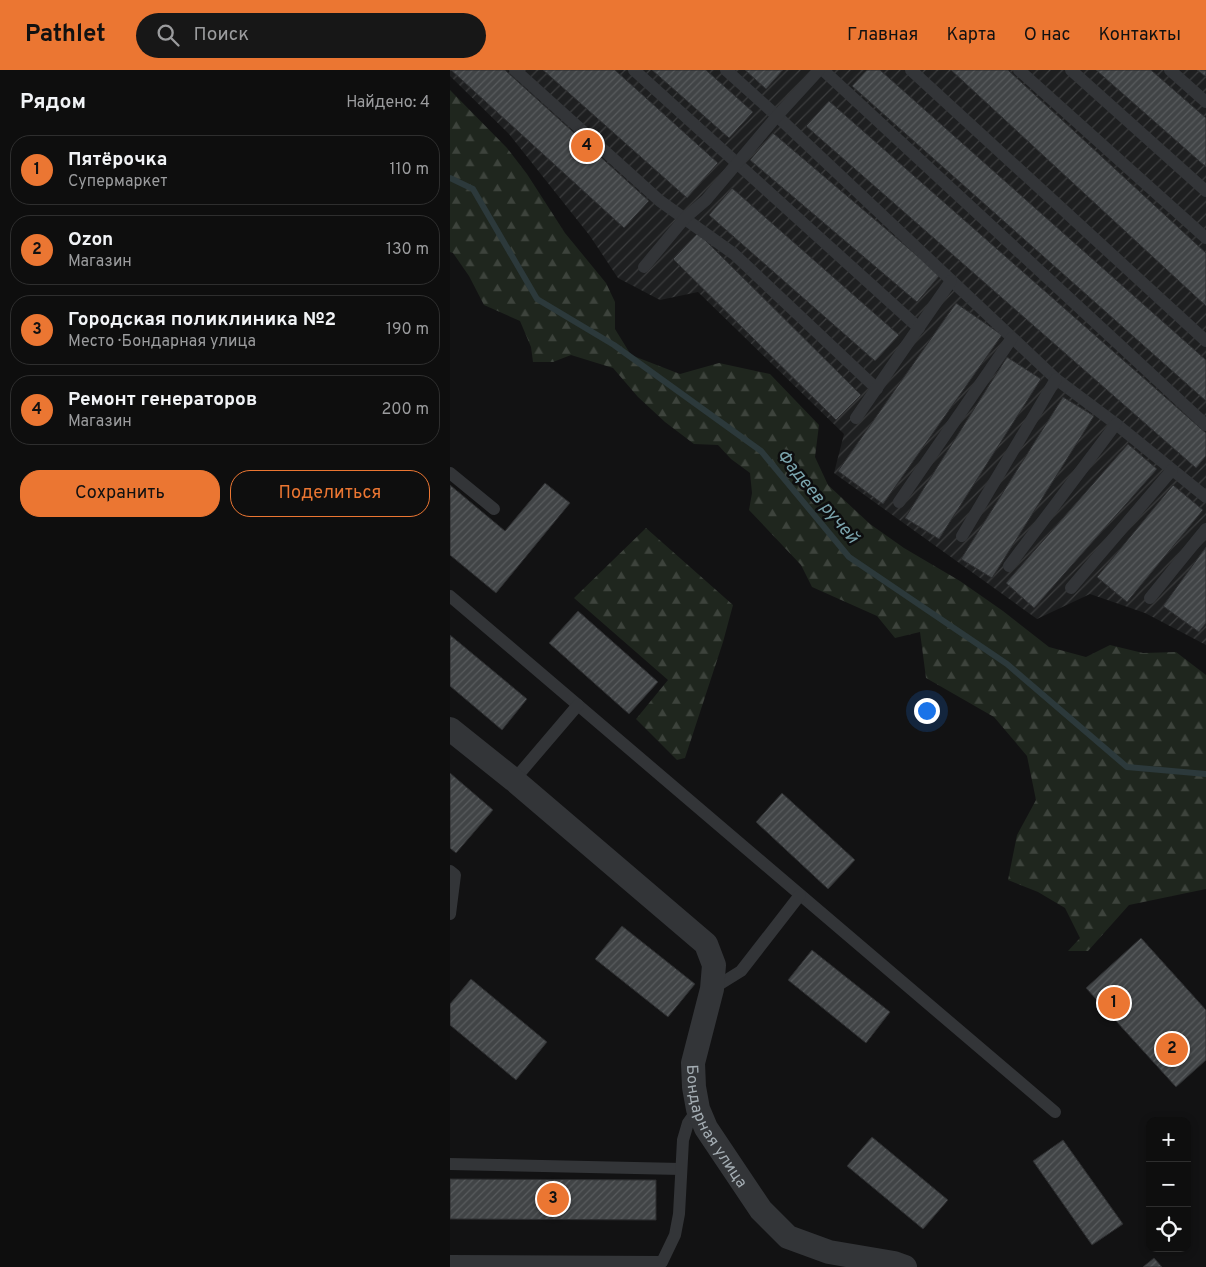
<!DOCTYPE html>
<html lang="ru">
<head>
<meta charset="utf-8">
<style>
	:root { --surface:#0e0e0e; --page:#171717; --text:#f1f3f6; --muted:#9b9c9e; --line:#2e2e2e; --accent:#eb7632 }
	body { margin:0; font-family:Overpass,sans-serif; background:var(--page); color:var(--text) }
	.controls { position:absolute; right:15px; bottom:15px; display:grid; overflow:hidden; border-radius:10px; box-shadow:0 2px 8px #0003 }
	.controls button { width:45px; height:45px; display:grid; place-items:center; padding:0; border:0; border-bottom:1px solid var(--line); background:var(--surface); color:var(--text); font:25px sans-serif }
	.you { position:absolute; left:476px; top:640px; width:18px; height:18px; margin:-12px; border:4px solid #fff; border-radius:50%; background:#1a73e8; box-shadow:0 0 0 8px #1a73e833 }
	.badge { display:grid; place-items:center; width:32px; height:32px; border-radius:50%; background:var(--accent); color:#111; font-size:16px; font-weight:700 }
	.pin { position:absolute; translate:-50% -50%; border:2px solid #fff; box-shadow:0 1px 5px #0006 }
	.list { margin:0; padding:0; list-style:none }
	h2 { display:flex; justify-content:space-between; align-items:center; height:65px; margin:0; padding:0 20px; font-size:21px }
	h2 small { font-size:16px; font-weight:400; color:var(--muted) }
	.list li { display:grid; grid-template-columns:32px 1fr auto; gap:15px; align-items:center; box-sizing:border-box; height:70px; margin:0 10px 10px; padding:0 10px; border:1px solid var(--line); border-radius:20px }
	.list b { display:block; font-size:19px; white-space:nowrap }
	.list p { margin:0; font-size:16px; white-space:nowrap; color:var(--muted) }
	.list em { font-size:16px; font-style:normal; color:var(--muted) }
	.actions { display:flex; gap:10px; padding:15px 20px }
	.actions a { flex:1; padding:11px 0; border:1px solid var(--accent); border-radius:20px; text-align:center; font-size:18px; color:var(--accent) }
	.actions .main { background:var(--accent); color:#111 }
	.icon { flex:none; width:28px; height:28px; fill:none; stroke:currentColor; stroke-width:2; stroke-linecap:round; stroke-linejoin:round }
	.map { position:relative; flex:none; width:756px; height:1197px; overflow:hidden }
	header { display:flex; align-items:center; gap:30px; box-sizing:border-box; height:70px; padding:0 25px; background:var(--accent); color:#111 }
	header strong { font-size:24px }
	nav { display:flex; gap:28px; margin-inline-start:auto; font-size:18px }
	.search { width:350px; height:45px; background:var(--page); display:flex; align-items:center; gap:12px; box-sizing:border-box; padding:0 18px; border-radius:28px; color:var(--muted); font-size:19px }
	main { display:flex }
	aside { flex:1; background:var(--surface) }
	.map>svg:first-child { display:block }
</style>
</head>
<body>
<header>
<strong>Pathlet</strong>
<div class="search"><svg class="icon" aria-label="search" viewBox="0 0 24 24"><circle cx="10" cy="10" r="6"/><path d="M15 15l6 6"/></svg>Поиск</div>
<nav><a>Главная</a><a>Карта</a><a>О нас</a><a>Контакты</a></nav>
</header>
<main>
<aside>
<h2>Рядом<small>Найдено: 4</small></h2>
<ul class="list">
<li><span class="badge">1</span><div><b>Пятёрочка</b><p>Супермаркет</p></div><em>110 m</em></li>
<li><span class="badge">2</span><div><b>Ozon</b><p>Магазин</p></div><em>130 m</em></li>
<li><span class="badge">3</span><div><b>Городская поликлиника №2</b><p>Место · Бондарная улица</p></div><em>190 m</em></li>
<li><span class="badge">4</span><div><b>Ремонт генераторов</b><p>Магазин</p></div><em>200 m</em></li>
</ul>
<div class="actions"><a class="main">Сохранить</a><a>Поделиться</a></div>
</aside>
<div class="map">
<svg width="756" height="1197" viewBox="0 0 756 1197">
	<defs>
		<pattern id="industrial-furrows" width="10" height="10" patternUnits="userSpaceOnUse" patternTransform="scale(1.25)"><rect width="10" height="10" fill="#1e1f20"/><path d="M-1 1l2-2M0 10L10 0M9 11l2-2" fill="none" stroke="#3c3d3e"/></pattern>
		<pattern id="forest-firs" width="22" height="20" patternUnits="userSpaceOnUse" patternTransform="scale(1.25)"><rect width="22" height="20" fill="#1f261e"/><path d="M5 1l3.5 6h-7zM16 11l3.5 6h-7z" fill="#3d433c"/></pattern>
		<pattern id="building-hatch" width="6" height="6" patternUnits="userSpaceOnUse" patternTransform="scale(1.25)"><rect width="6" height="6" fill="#414446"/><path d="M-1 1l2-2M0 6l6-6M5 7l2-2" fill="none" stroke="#595c5e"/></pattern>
	</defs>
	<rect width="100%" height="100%" fill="#121213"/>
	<polygon fill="url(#industrial-furrows)" points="0,0 756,0 756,575 695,543 640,524 587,549 384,403 394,364 248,222 210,230 168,208 140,166 59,64 0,6"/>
	<g fill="url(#forest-firs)">
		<polygon points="0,20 57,78 77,104 115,163 156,213 165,232 165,259 181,285 230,304 269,293 320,304 369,355 365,387 378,415 420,454 454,478 510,511 553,541 599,577 636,587 660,575 693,583 726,582 756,605 756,819 679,835 638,881 618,881 630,868 615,838 588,822 558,810 567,765 586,730 577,686 544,647 476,608 470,562 445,568 427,546 362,517 351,495 299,440 302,423 300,403 281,389 268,375 244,374 215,352 188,327 163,298 121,285 103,292 83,292 81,277 70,251 34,235 19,206 3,183 0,182"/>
		<polygon points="196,458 283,535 273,572 235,688 227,690 186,649 218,610 124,528"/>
	</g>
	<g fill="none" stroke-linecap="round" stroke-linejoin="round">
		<polyline stroke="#2c393b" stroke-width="6" points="0,108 23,119 87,229 164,275 311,381 399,487 557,594 677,697 756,704"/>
	</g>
	<g fill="url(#building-hatch)" stroke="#2c2d2f">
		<polygon points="1,0 55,0 199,131 174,158"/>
		<polygon points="93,0 165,0 268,93 237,128"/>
		<polygon points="202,0 256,0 303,42 279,68"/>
		<polygon points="295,0 333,0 316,19"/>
		<polygon points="417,0 430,0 756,290 756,331 402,16"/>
		<polygon points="501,0 558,0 756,183 756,236"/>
		<polygon points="646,0 701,0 756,48 756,97"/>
		<polygon points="747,0 756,0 756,7"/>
		<polygon points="379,31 756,363 756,386 746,398 356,56"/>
		<polygon points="323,63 490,205 467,232 300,90"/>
		<polygon points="282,118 449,265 425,291 259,145"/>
		<polygon points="248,163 411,325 386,350 223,189"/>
		<polygon points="506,233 552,265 433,434 388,401"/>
		<polygon points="557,287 591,309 489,469 455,448"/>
		<polygon points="613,327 644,346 542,508 511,489"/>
		<polygon points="678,374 707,399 584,538 556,513"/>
		<polygon points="95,413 120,433 46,523 0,485 0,415 55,461"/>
		<polygon points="723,415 753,440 677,532 647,507"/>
		<polygon points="756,477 756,553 749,562 713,536"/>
		<polygon points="128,541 208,612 179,644 99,573"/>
		<polygon points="0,565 77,629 52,660 0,616"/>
		<polygon points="0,703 43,740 6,783 0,778"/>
		<polygon points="332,723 405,790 378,819 306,752"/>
		<polygon points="172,856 245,914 218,947 145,889"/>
		<polygon points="691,868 756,940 756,990 726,1017 636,918"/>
		<polygon points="362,880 440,942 416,973 338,910"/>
		<polygon points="21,909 97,972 66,1010 0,955 0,934"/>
		<polygon points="422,1067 498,1130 473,1159 397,1096"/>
		<polygon points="613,1070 673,1154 642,1175 583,1091"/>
		<polygon points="0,1109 206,1110 206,1150 0,1149"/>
		<polygon points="704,1188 712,1197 693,1197"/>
	</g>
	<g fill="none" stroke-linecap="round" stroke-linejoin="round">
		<g stroke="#333538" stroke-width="12">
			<polyline points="65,0 210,131 284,184 427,319"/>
			<polyline points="184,0 469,258"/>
			<polyline points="276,0 327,46 606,309 666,354 756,427"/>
			<polyline points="373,0 756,355"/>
			<polyline points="461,0 756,271"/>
			<polyline points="569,0 756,168"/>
			<polyline points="621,0 756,121"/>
			<polyline points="720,0 756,32"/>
			<polyline points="194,197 235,148 256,130 327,46 369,0"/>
			<polyline points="406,348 501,211"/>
			<polyline points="0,403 44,439"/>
			<polyline points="449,432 562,268"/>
			<polyline points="512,466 606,309"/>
			<polyline points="559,496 666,354"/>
			<polyline points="621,518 722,400"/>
			<polyline points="0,526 605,1042"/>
			<polyline points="700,528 756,459"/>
			<polyline points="64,710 128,635"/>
			<polyline points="0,801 5,805 0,844"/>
			<polyline points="262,919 291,901 350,825"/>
			<polyline points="0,1094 231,1099"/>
			<polyline points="0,1191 212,1192 225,1165 229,1144 233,1070 238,1053 248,1039"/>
		</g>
		<path stroke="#333538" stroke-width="24" id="s1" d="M0 659 64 710 256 874 264 895 262 919 243 993 244 1017 248 1039 256 1058 311 1140 338 1167 379 1182 444 1193 455 1197"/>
	</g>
	<g text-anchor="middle" stroke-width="5" stroke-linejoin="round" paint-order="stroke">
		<g font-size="16" fill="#a4adb3" stroke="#0d0d0e">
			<text dy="6" stroke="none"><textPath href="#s1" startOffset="526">Бондарная улица</textPath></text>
		</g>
		<g font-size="18" font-style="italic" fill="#7ba5ae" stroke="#0d0d0e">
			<text transform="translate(368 426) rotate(50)" y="6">Фадеев ручей</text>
		</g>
	</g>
</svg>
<div class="controls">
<button>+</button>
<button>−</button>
<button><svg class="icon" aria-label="locate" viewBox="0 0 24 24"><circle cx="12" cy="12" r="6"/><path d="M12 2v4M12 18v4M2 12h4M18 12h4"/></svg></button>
</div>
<div class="you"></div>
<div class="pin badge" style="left:664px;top:933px">1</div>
<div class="pin badge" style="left:722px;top:979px">2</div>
<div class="pin badge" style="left:103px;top:1129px">3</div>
<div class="pin badge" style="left:137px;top:76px">4</div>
</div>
</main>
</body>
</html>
